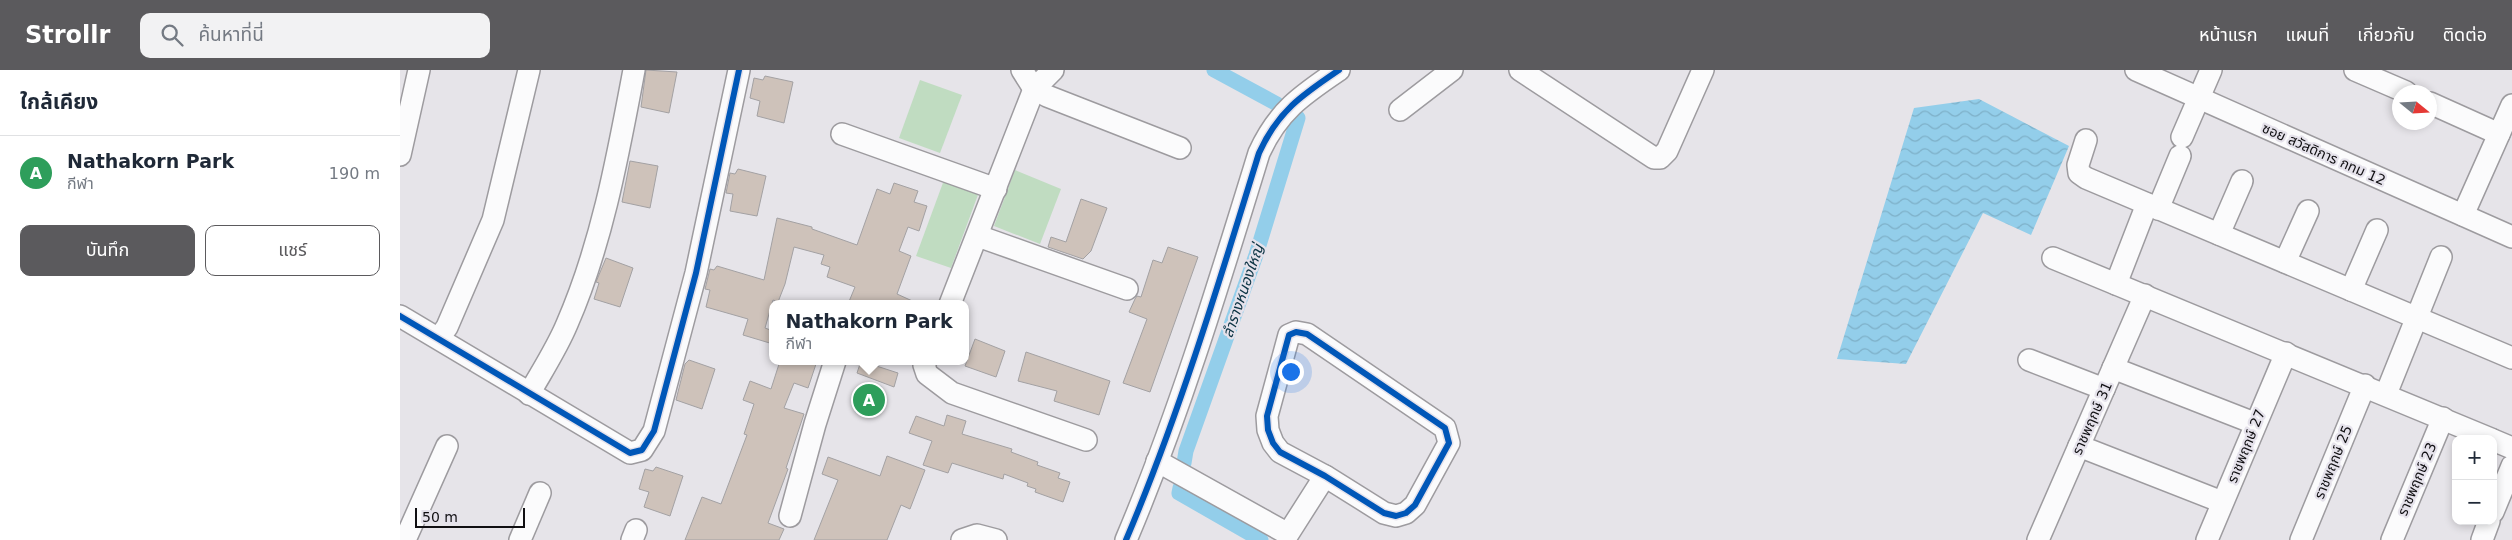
<!DOCTYPE html>
<html lang="th">
<head>
<meta charset="utf-8">
<style>
	:root { --surface:#fff; --page:#f2f2f3; --text:#1f2937; --muted:#747a83; --line:#e0e1e3; --accent:#5b5a5d }
	body { margin:0; font-family:"DejaVu Sans","Noto Sans Thai",sans-serif; background:var(--page); color:var(--text) }
	.controls { position:absolute; right:15px; bottom:15px; display:grid; overflow:hidden; border-radius:10px; box-shadow:0 2px 8px #0003 }
	.controls button { width:45px; height:45px; display:grid; place-items:center; padding:0; border:0; border-bottom:1px solid var(--line); background:var(--surface); color:var(--text); font:25px sans-serif }
	.compass { position:absolute; left:1992px; top:15px; width:45px; height:45px; border-radius:50%; background:var(--surface); box-shadow:0 2px 8px #0003; rotate:108deg }
	.scale { position:absolute; left:15px; bottom:12px; width:110px; box-sizing:border-box; padding-left:5px; border:2px solid #100f12; border-top:0; font-size:14px; line-height:18px; white-space:nowrap; color:#100f12; -webkit-text-stroke:4px #e5e2eb; paint-order:stroke }
	.you { position:absolute; left:890px; top:301px; width:18px; height:18px; margin:-12px; border:4px solid #fff; border-radius:50%; background:#1a73e8; box-shadow:0 0 0 8px #1a73e833 }
	.badge { display:grid; place-items:center; width:32px; height:32px; border-radius:50%; background:var(--accent); color:#fff; font-size:16px; font-weight:700 }
	.pin { position:absolute; translate:-50% -50%; border:2px solid #fff; box-shadow:0 1px 5px #0006 }
	.popup { position:absolute; left:369px; top:230px; width:200px; height:65px; box-sizing:border-box; display:grid; place-content:center; border-radius:10px; background:var(--surface); filter:drop-shadow(0 1px 4px #0005); font-size:16px; white-space:nowrap; color:var(--muted) }
	.popup b { font-size:19px; color:var(--text) }
	.popup::after { content:''; position:absolute; left:50%; top:100%; margin-left:-10px; border:10px solid transparent; border-top-color:var(--surface) }
	.list { margin:0; padding:0; list-style:none }
	h2 { display:flex; justify-content:space-between; align-items:center; height:65px; margin:0; padding:0 20px; font-size:21px }
	h2 small { font-size:16px; font-weight:400; color:var(--muted) }
	.list li { display:grid; grid-template-columns:32px 1fr auto; gap:15px; align-items:center; box-sizing:border-box; height:75px; padding:0 20px; border-top:1px solid var(--line) }
	.list b { display:block; font-size:19px; white-space:nowrap }
	.list p { margin:0; font-size:16px; white-space:nowrap; color:var(--muted) }
	.list em { font-size:16px; font-style:normal; color:var(--muted) }
	.actions { display:flex; gap:10px; padding:15px 20px }
	.actions a { flex:1; padding:11px 0; border:1px solid var(--accent); border-radius:10px; text-align:center; font-size:18px; color:var(--accent) }
	.actions .main { background:var(--accent); color:#fff }
	.icon { flex:none; width:28px; height:28px; fill:none; stroke:currentColor; stroke-width:2; stroke-linecap:round; stroke-linejoin:round }
	.map { position:relative; flex:none; width:2112px; height:470px; overflow:hidden }
	header { display:flex; align-items:center; gap:30px; box-sizing:border-box; height:70px; padding:0 25px; background:var(--accent); color:#fff }
	header strong { font-size:24px }
	nav { display:flex; gap:28px; margin-inline-start:auto; font-size:18px }
	.search { width:350px; height:45px; background:var(--page); display:flex; align-items:center; gap:12px; box-sizing:border-box; padding:0 18px; border-radius:10px; color:var(--muted); font-size:19px }
	main { display:flex }
	aside { flex:1; background:var(--surface) }
	.map>svg:first-child { display:block }
</style>
</head>
<body>
<header>
<strong>Strollr</strong>
<div class="search"><svg class="icon" aria-label="search" viewBox="0 0 24 24"><circle cx="10" cy="10" r="6"/><path d="M15 15l6 6"/></svg>ค้นหาที่นี่</div>
<nav><a>หน้าแรก</a><a>แผนที่</a><a>เกี่ยวกับ</a><a>ติดต่อ</a></nav>
</header>
<main>
<aside>
<h2>ใกล้เคียง<small></small></h2>
<ul class="list">
<li><span class="badge" style="background:#2e9e5b">A</span><div><b>Nathakorn Park</b><p>กีฬา</p></div><em>190 m</em></li>
</ul>
<div class="actions"><a class="main">บันทึก</a><a>แชร์</a></div>
</aside>
<div class="map">
<svg width="2112" height="470" viewBox="0 0 2112 470">
	<defs>
		<pattern id="water-waves" width="16" height="10" patternUnits="userSpaceOnUse" patternTransform="scale(1.25)"><rect width="16" height="10" fill="#93ceea"/><path d="M0 5q4-4 8 0t8 0" fill="none" stroke="#7eb0c8"/></pattern>
	</defs>
	<rect width="100%" height="100%" fill="#e6e4e9"/>
	<g fill="#c0dcc1">
		<polygon points="520,10 562,25 540,83 499,68"/>
		<polygon points="615,100 661,119 640,174 594,156"/>
		<polygon points="544,110 579,122 551,198 516,186"/>
	</g>
	<g fill="url(#water-waves)">
		<polygon points="1579,29 1669,76 1631,165 1583,143 1506,294 1437,289 1514,38"/>
		<polygon points="466,312 482,317 471,348 455,342"/>
	</g>
	<g fill="none" stroke-linecap="round" stroke-linejoin="round">
		<g stroke="#93ceea" stroke-width="15">
			<polyline points="814,0 877,34"/>
			<polyline points="784,393 786,381 856,185 898,48 896,47"/>
			<polyline points="780,418 779,423 861,470"/>
		</g>
	</g>
	<g fill="#cec2ba" stroke="#a3a1a3">
		<polygon points="246,0 277,2 269,43 241,37"/>
		<polygon points="365,6 393,12 384,53 357,46 360,31 350,28 354,8 363,10"/>
		<polygon points="230,91 258,96 250,138 222,132"/>
		<polygon points="338,99 366,106 357,146 330,141 333,124 326,123 330,103 335,104"/>
		<polygon points="494,113 518,121 514,132 527,136 519,161 508,157 499,181 511,186 497,224 519,234 448,234 455,217 427,207 430,197 421,194 424,185 394,177 385,214 378,232 373,230 365,258 373,261 373,274 343,265 348,249 306,237 310,220 305,219 310,199 314,200 317,196 364,210 377,148 412,157 412,159 457,175 477,119 490,124"/>
		<polygon points="681,129 707,138 691,181 683,189 648,177 651,167 666,172"/>
		<polygon points="768,177 798,187 750,322 723,313 747,249 729,242 735,229 737,226 741,227 753,190 762,193"/>
		<polygon points="206,188 233,198 220,237 194,229 199,213 196,212"/>
		<polygon points="575,269 605,281 596,307 565,296"/>
		<polygon points="626,282 710,311 699,345 654,331 657,321 618,311"/>
		<polygon points="289,290 315,299 302,339 276,330 285,294"/>
		<polygon points="380,291 417,291 408,318 394,313 384,338 404,344 386,398 388,399 368,453 384,459 379,470 285,470 302,427 321,434 347,365 344,364 354,334 343,330 350,311 371,319"/>
		<polygon points="461,291 498,303 494,317 457,303"/>
		<polygon points="547,345 566,351 562,364 612,379 611,382 638,392 637,395 660,403 658,408 670,412 663,432 635,422 636,419 627,416 628,413 604,404 603,409 552,393 548,403 523,395 532,371 509,363 516,346 544,356"/>
		<polygon points="487,386 525,400 510,439 501,435 487,470 414,470 438,410 422,404 428,387 480,406"/>
		<polygon points="256,397 283,406 270,446 244,437 249,422 239,419 245,399 253,401"/>
	</g>
	<g fill="none" stroke-linecap="round" stroke-linejoin="round">
		<defs>
			<g id="minor">
				<polyline points="622,0 634,19 647,26 780,78"/>
				<polyline points="1120,0 1254,88 1260,88 1267,81 1303,0"/>
				<polyline points="1736,0 2112,167"/>
				<polyline points="1955,0 2006,22"/>
				<polyline points="2030,33 2099,64"/>
				<polyline points="1000,40 1052,0"/>
				<polyline points="442,64 596,119"/>
				<polyline points="1782,67 1811,0"/>
				<polyline points="1686,70 1678,95 1679,103 1686,108 2112,288"/>
				<polyline points="0,85 19,0"/>
				<polyline points="1758,139 1780,86"/>
				<polyline points="2063,145 2112,35"/>
				<polyline points="1819,164 1842,111"/>
				<polyline points="578,166 727,219"/>
				<polyline points="1653,188 2091,369"/>
				<polyline points="1885,192 1908,141"/>
				<polyline points="1716,214 1747,134"/>
				<polyline points="1951,220 1977,160"/>
				<polyline points="550,234 634,19 653,0"/>
				<polyline points="0,246 230,383 242,380 254,361 296,203 339,0"/>
				<polygon points="896,262 907,264 1045,358 1049,373 1015,435 1006,443 996,446 984,443 925,406 880,382 873,373 868,360 867,346 889,265"/>
				<polyline points="39,268 47,257 93,150 129,0"/>
				<polyline points="1629,290 1704,319"/>
				<polyline points="526,291 524,295 527,304 552,323 686,370"/>
				<polyline points="1713,298 1854,353"/>
				<path d="M129 324C142 301 157 278 167 254 202 174 218 85 234 0"/>
				<polyline points="1986,324 2041,187"/>
				<polyline points="2093,370 2112,378"/>
				<polyline points="1679,376 1822,432"/>
				<polyline points="757,391 888,464 925,406"/>
				<polyline points="2093,442 2112,396"/>
				<polyline points="390,446 415,354 435,291"/>
				<polyline points="5,470 47,376"/>
				<polyline points="120,470 140,423"/>
				<polyline points="232,470 236,460"/>
				<polyline points="562,470 577,465 596,470"/>
				<path d="M726 470C779 345 819 213 859 83 878 41 902 25 939 0"/>
				<polyline points="1638,470 1745,225"/>
				<polyline points="1807,470 1886,283"/>
				<polyline points="1901,470 1965,315"/>
				<polyline points="1992,470 2043,348"/>
				<polyline points="2082,470 2089,451"/>
			</g>
		</defs>
		<use href="#minor" stroke="#9d9b9f" stroke-width="24"/>
		<use href="#minor" stroke="#fbfbfc" stroke-width="21"/>
		<defs>
			<g id="cycleway">
				<polyline points="0,246 230,383 242,380 254,361 296,203 339,0"/>
				<polygon points="896,262 907,264 1045,358 1049,373 1015,435 1006,443 996,446 984,443 925,406 880,382 873,373 868,360 867,346 889,265"/>
				<path d="M726 470C779 345 819 213 859 83 878 41 902 25 939 0"/>
			</g>
		</defs>
		<use href="#cycleway" stroke="#e5e2eb" stroke-width="9"/>
		<use href="#cycleway" stroke="#0057b8" stroke-width="6"/>
	</g>
	<g text-anchor="middle" stroke-width="4.5" stroke-linejoin="round" paint-order="stroke">
		<g font-size="14" fill="#100f12" stroke="#e5e2eb">
			<text transform="translate(1924 84) rotate(24)" y="5">ซอย สวัสดิการ กทม 12</text>
			<text transform="translate(1692 348) rotate(-66)" y="5">ราชพฤกษ์ 31</text>
			<text transform="translate(1846 376) rotate(-68)" y="5">ราชพฤกษ์ 27</text>
			<text transform="translate(1933 392) rotate(-68)" y="5">ราชพฤกษ์ 25</text>
			<text transform="translate(2017 409) rotate(-67)" y="5">ราชพฤกษ์ 23</text>
		</g>
		<g font-size="15" font-style="italic" fill="#0b3343" stroke="#e5e2eb">
			<text transform="translate(843 221) rotate(-71)" y="5">ลำรางหนองใหญ่</text>
		</g>
	</g>
</svg>
<div class="controls">
<button>+</button>
<button>−</button>
</div>
<svg class="compass" viewBox="-18 -18 36 36"><path d="M0-13l5 13h-10z" fill="#e53935"/><path d="M0 13l5-13h-10z" fill="#747a83"/></svg>
<div class="scale">50 m</div>
<div class="you"></div>
<div class="pin badge" style="left:469px;top:330px;background:#2e9e5b">A</div>
<div class="popup"><b>Nathakorn Park</b>กีฬา</div>
</div>
</main>
</body>
</html>
